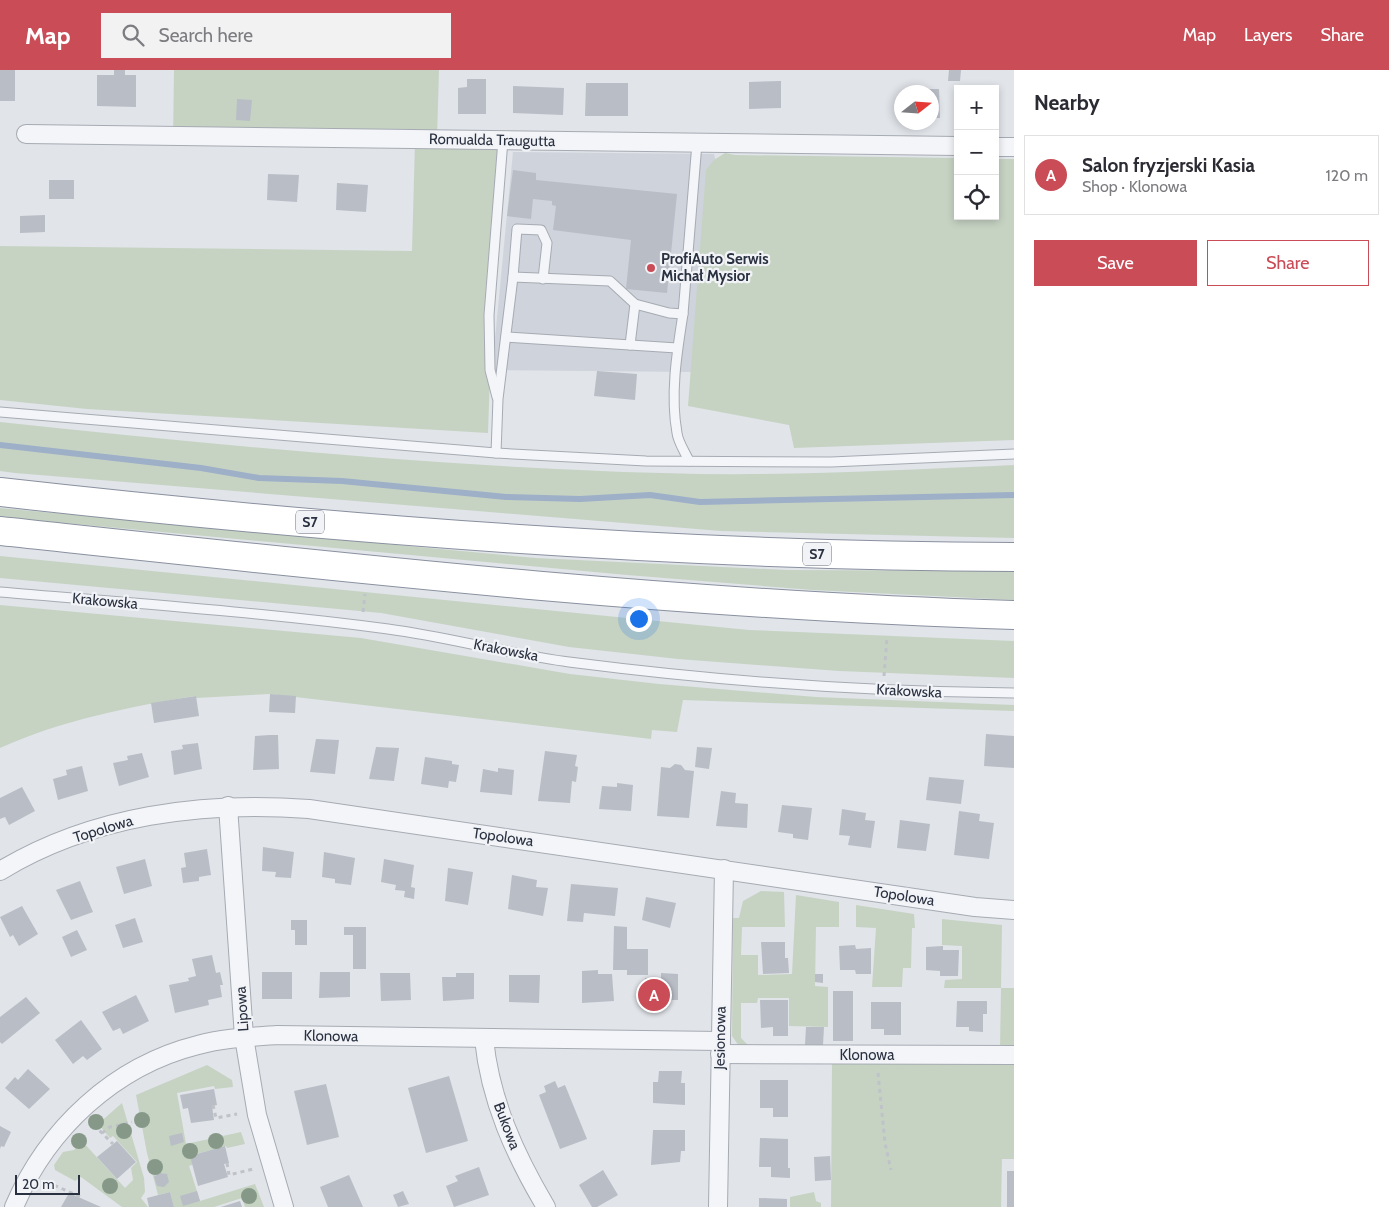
<!DOCTYPE html>
<html lang="en">
<head>
<meta charset="utf-8">
<style>
	:root { --surface:#fff; --page:#f2f2f3; --text:#2b2b33; --muted:#7c7c81; --line:#e1e1e2; --accent:#c94c57 }
	body { margin:0; font-family:Cabin,sans-serif; background:var(--page); color:var(--text) }
	.controls { position:absolute; right:15px; top:15px; display:grid; overflow:hidden; border-radius:0px; box-shadow:0 2px 8px #0003 }
	.controls button { width:45px; height:45px; display:grid; place-items:center; padding:0; border:0; border-bottom:1px solid var(--line); background:var(--surface); color:var(--text); font:25px sans-serif }
	.compass { position:absolute; left:894px; top:15px; width:45px; height:45px; border-radius:50%; background:var(--surface); box-shadow:0 2px 8px #0003; rotate:73deg }
	.scale { position:absolute; left:15px; bottom:12px; width:65px; box-sizing:border-box; padding-left:5px; border:2px solid #2a3140; border-top:0; font-size:14px; line-height:18px; white-space:nowrap; color:#2a3140; -webkit-text-stroke:4px #f1f3f7; paint-order:stroke }
	.you { position:absolute; left:638px; top:548px; width:18px; height:18px; margin:-12px; border:4px solid #fff; border-radius:50%; background:#1a73e8; box-shadow:0 0 0 8px #1a73e833 }
	.badge { display:grid; place-items:center; width:32px; height:32px; border-radius:50%; background:var(--accent); color:#fff; font-size:16px; font-weight:700 }
	.pin { position:absolute; translate:-50% -50%; border:2px solid #fff; box-shadow:0 1px 5px #0006 }
	.list { margin:0; padding:0; list-style:none }
	h2 { display:flex; justify-content:space-between; align-items:center; height:65px; margin:0; padding:0 20px; font-size:21px }
	h2 small { font-size:16px; font-weight:400; color:var(--muted) }
	.list li { display:grid; grid-template-columns:32px 1fr auto; gap:15px; align-items:center; box-sizing:border-box; height:80px; margin:0 10px 10px; padding:0 10px; border:1px solid var(--line); border-radius:0px }
	.list b { display:block; font-size:19px; white-space:nowrap }
	.list p { margin:0; font-size:16px; white-space:nowrap; color:var(--muted) }
	.list em { font-size:16px; font-style:normal; color:var(--muted) }
	.actions { display:flex; gap:10px; padding:15px 20px }
	.actions a { flex:1; padding:11px 0; border:1px solid var(--accent); border-radius:0px; text-align:center; font-size:18px; color:var(--accent) }
	.actions .main { background:var(--accent); color:#fff }
	.icon { flex:none; width:28px; height:28px; fill:none; stroke:currentColor; stroke-width:2; stroke-linecap:round; stroke-linejoin:round }
	.map { position:relative; flex:none; width:1014px; height:1137px; overflow:hidden }
	header { display:flex; align-items:center; gap:30px; box-sizing:border-box; height:70px; padding:0 25px; background:var(--accent); color:#fff }
	header strong { font-size:24px }
	nav { display:flex; gap:28px; margin-inline-start:auto; font-size:18px }
	.search { width:350px; height:45px; background:var(--page); display:flex; align-items:center; gap:12px; box-sizing:border-box; padding:0 18px; border-radius:0px; color:var(--muted); font-size:19px }
	main { display:flex }
	aside { flex:1; background:var(--surface) }
	.map>svg:first-child { display:block }
</style>
</head>
<body>
<header>
<strong>Map</strong>
<div class="search"><svg class="icon" aria-label="search" viewBox="0 0 24 24"><circle cx="10" cy="10" r="6"/><path d="M15 15l6 6"/></svg>Search here</div>
<nav><a>Map</a><a>Layers</a><a>Share</a></nav>
</header>
<main>
<div class="map">
<svg width="1014" height="1137" viewBox="0 0 1014 1137">
	<rect width="100%" height="100%" fill="#e1e4e9"/>
	<polygon fill="#cfd3db" points="513,82 714,84 716,92 691,302 492,300"/>
	<g fill="#c6d3c3">
		<polygon points="174,0 439,0 437,68 498,69 488,363 87,339 0,330 0,176 412,181 415,72 173,69"/>
		<polygon points="725,83 735,85 958,88 958,146 995,146 995,89 1014,89 1014,370 794,378 789,355 688,336 706,100 714,90"/>
		<path d="M0 352C220 375 441 397 662 403 779 407 897 400 1014 395V468L721 461 15 403 0 401Z"/>
		<polygon points="0,438 536,488 787,500 1014,501 1014,530 813,520 627,505 43,451 0,446"/>
		<polygon points="0,486 749,560 1014,571 1014,608 839,601 678,589 569,577 381,543 0,508"/>
		<path d="M0 535 361 568 570 604 659 614 816 627 1014 635V641L683 630 677 662 652 660 651 669 270 624 196 628 195 626C129 637 62 650 0 678Z"/>
		<polygon points="761,821 784,822 785,857 742,857 741,885 758,885 758,905 792,904 796,825 839,832 839,857 816,857 815,916 828,917 828,957 789,956 789,928 758,928 757,933 741,933 741,968 749,976 739,976 732,966 733,848 739,848 743,831"/>
		<polygon points="856,835 914,844 915,858 912,858 911,898 903,898 902,917 872,917 876,858 856,857"/>
		<polygon points="942,849 1002,855 1001,918 1014,918 1014,978 1000,978 1001,918 944,918 945,910 962,909 962,876 942,875"/>
		<polygon points="832,992 1014,993 1014,1089 1002,1089 1001,1137 831,1137"/>
		<polygon points="207,995 232,1010 233,1017 215,1019 214,1016 177,1023 186,1074 241,1062 245,1074 227,1078 226,1076 193,1085 195,1094 189,1096 200,1131 255,1114 264,1137 245,1137 242,1128 214,1137 174,1137 170,1122 158,1125 147,1083 136,1025"/>
		<polygon points="122,1033 144,1108 145,1122 141,1128 148,1137 122,1137 81,1107 75,1111 55,1100 54,1095 63,1082 74,1080 82,1071 125,1118 133,1110 131,1098 137,1092 113,1066 110,1068 98,1054"/>
		<polygon points="814,1122 816,1131 821,1133 821,1137 790,1137 790,1127"/>
	</g>
	<g fill="none" stroke-linecap="round" stroke-linejoin="round">
		<polyline stroke="#9eafc8" stroke-width="6" points="0,375 201,398 259,408 342,411 506,427 580,429 650,425 700,432 1014,425"/>
	</g>
	<g fill="#b9bdc6">
		<rect x="0" y="0" width="15" height="31"/>
		<polygon points="114,0 125,0 125,5 136,5 136,37 97,36 97,5 114,5"/>
		<polygon points="949,0 961,0 960,11 948,11"/>
		<polygon points="467,9 486,9 486,44 458,44 458,18 467,17"/>
		<polygon points="781,11 781,38 749,39 749,12"/>
		<polygon points="586,13 628,13 628,46 585,46"/>
		<polygon points="513,16 564,18 563,45 513,43"/>
		<polygon points="911,19 939,19 940,48 932,48 932,22 911,22"/>
		<polygon points="237,29 252,30 250,51 236,50"/>
		<polygon points="513,100 536,103 536,110 677,124 667,223 626,219 631,170 553,160 556,136 552,135 552,131 533,129 531,149 507,146"/>
		<polygon points="268,104 299,105 297,132 267,130"/>
		<rect x="49" y="110" width="25" height="19"/>
		<polygon points="337,113 368,115 366,142 336,140"/>
		<polygon points="45,145 45,162 20,163 20,146"/>
		<polygon points="597,301 637,304 635,330 594,326"/>
		<polygon points="270,624 296,626 295,643 269,642"/>
		<polygon points="196,626 199,646 154,653 151,633"/>
		<polygon points="986,664 1014,666 1014,698 984,696"/>
		<polygon points="270,665 278,665 279,699 253,700 255,666"/>
		<polygon points="316,669 339,670 335,704 310,702"/>
		<polygon points="198,673 202,699 174,705 171,681 183,679 182,675"/>
		<polygon points="376,677 399,678 394,711 369,709"/>
		<polygon points="697,677 712,678 709,699 695,697"/>
		<polygon points="545,681 577,685 575,696 578,697 576,712 572,711 570,733 538,731"/>
		<polygon points="142,683 149,707 119,716 113,693 128,690 127,686"/>
		<polygon points="425,687 452,691 452,694 459,695 456,712 449,711 448,718 421,714"/>
		<polygon points="675,694 681,695 685,700 694,701 689,748 657,746 661,697 670,698"/>
		<polygon points="82,696 88,721 58,730 53,709 67,705 66,700"/>
		<polygon points="498,698 514,700 512,725 480,722 483,699 498,702"/>
		<polygon points="929,707 964,710 961,734 926,730"/>
		<polygon points="617,713 633,715 631,741 599,739 602,716 617,717"/>
		<polygon points="22,717 35,741 9,755 5,747 0,749 0,728"/>
		<polygon points="721,721 736,723 735,733 748,734 747,758 716,756"/>
		<polygon points="782,735 812,738 808,770 793,768 793,764 778,762"/>
		<polygon points="842,739 866,743 865,750 875,751 871,778 848,775 850,766 839,765"/>
		<polygon points="959,741 980,744 979,751 994,753 989,789 954,785"/>
		<polygon points="900,750 930,754 926,781 897,778"/>
		<polygon points="263,777 294,782 291,808 275,807 276,802 262,801"/>
		<polygon points="207,779 211,805 199,807 199,811 183,813 181,798 186,797 184,783"/>
		<polygon points="324,782 355,788 351,815 335,813 335,809 322,807"/>
		<polygon points="145,789 152,816 124,824 116,797"/>
		<polygon points="384,789 414,795 411,817 415,818 414,829 404,827 405,821 395,820 396,815 381,812"/>
		<polygon points="448,798 473,802 468,835 445,831"/>
		<polygon points="512,805 537,810 536,817 548,818 543,846 508,839"/>
		<polygon points="80,811 93,842 71,850 56,820"/>
		<polygon points="571,814 618,818 615,846 584,843 583,852 567,851"/>
		<polygon points="646,827 676,833 670,858 642,850"/>
		<polygon points="22,836 38,864 19,876 13,865 10,867 0,847"/>
		<polygon points="135,848 143,872 123,878 115,855"/>
		<polygon points="291,850 307,850 307,875 295,875 295,860 291,860"/>
		<polygon points="614,856 627,857 627,879 648,879 648,905 627,905 627,900 613,900"/>
		<polygon points="344,857 366,857 366,899 353,899 353,865 344,865"/>
		<polygon points="77,860 87,880 71,887 62,867"/>
		<polygon points="761,872 785,872 785,888 788,888 789,903 763,904"/>
		<polygon points="855,875 856,879 871,878 871,904 856,904 855,900 840,900 839,876"/>
		<polygon points="943,876 943,880 959,880 958,906 940,906 940,901 926,900 926,877"/>
		<polygon points="212,885 216,903 220,902 223,915 220,915 222,927 208,930 209,935 175,943 169,915 189,911 188,908 196,906 192,889"/>
		<polygon points="598,900 598,904 612,904 614,931 582,933 582,901"/>
		<rect x="262" y="902" width="30" height="27"/>
		<polygon points="320,902 350,902 350,927 319,928"/>
		<polygon points="380,903 410,903 411,930 381,931"/>
		<polygon points="456,903 474,903 474,929 443,931 442,907 456,907"/>
		<polygon points="661,903 678,904 678,930 662,930 662,933 645,932 645,908 661,908"/>
		<polygon points="815,904 823,904 823,913 815,912"/>
		<polygon points="509,905 540,905 539,933 509,932"/>
		<rect x="833" y="921" width="20" height="50"/>
		<polygon points="136,925 149,951 123,964 120,958 113,961 102,942"/>
		<polygon points="26,927 40,943 2,974 0,972 0,947"/>
		<polygon points="760,930 788,930 788,966 773,966 773,957 761,958"/>
		<polygon points="957,931 987,931 987,944 983,944 983,962 969,961 969,957 956,957"/>
		<polygon points="871,932 901,932 901,965 884,965 884,959 871,959"/>
		<polygon points="81,950 102,979 87,990 83,986 73,994 55,970"/>
		<polygon points="806,957 824,957 823,975 805,975"/>
		<polygon points="28,999 50,1019 29,1039 5,1018 15,1007 18,1010"/>
		<polygon points="659,1001 682,1001 681,1013 685,1013 685,1035 653,1033 653,1012 658,1012"/>
		<polygon points="449,1006 468,1071 426,1083 408,1018"/>
		<polygon points="760,1010 788,1010 788,1047 773,1047 773,1038 760,1038"/>
		<polygon points="555,1011 558,1018 565,1015 587,1069 560,1079 539,1025 546,1022 544,1016"/>
		<polygon points="326,1014 339,1067 307,1075 294,1021"/>
		<polygon points="214,1019 217,1035 212,1036 214,1050 191,1053 188,1038 183,1039 180,1025"/>
		<polygon points="0,1056 11,1062 4,1077 1,1076 0,1079"/>
		<polygon points="653,1060 685,1060 685,1081 681,1081 680,1092 651,1095"/>
		<polygon points="182,1063 184,1072 171,1076 169,1066"/>
		<polygon points="760,1068 788,1069 788,1098 790,1098 790,1108 771,1107 771,1097 759,1097"/>
		<polygon points="117,1071 136,1092 117,1109 97,1087"/>
		<polygon points="225,1076 229,1093 224,1094 228,1107 198,1116 190,1086"/>
		<polygon points="830,1086 831,1110 815,1111 814,1087"/>
		<polygon points="479,1097 489,1125 454,1137 446,1116 458,1111 455,1106"/>
		<polygon points="603,1100 618,1125 597,1137 592,1137 579,1115"/>
		<rect x="1007" y="1101" width="7" height="36"/>
		<polygon points="159,1103 167,1104 169,1112 164,1117 157,1116 154,1107"/>
		<polygon points="349,1105 363,1137 328,1137 320,1117"/>
		<polygon points="197,1121 200,1131 183,1136 180,1126"/>
		<polygon points="403,1121 409,1134 398,1137 393,1125"/>
		<polygon points="170,1122 174,1137 149,1137 147,1128"/>
		<polygon points="69,1123 101,1137 61,1137"/>
		<polygon points="759,1128 787,1129 787,1137 759,1137"/>
		<polygon points="240,1131 242,1137 221,1137"/>
	</g>
	<g fill="none" stroke-linecap="round" stroke-linejoin="round">
		<defs>
			<g id="lane">
				<polyline points="513,207 517,159 541,160 547,173 543,209"/>
				<path d="M683 244C677 282 670 324 677 363 678 372 685 382 689 391"/>
				<polyline points="506,267 677,278"/>
				<polyline points="630,275 635,234"/>
				<polyline points="497,327 490,300 489,245 503,70"/>
				<polyline points="0,342 496,383 646,391 831,392 1014,384"/>
				<polyline points="496,383 498,329 513,207 610,211 635,234 669,243 683,244 697,73"/>
				<path d="M0 522C129 533 259 542 388 559 449 567 508 584 569 592 717 611 866 622 1014 623"/>
			</g>
			<g id="street">
				<polyline points="26,64 958,76"/>
				<polyline points="995,77 1014,77"/>
				<polyline points="228,736 244,967 257,1045 284,1137"/>
				<path d="M0 801C92 745 203 731 309 739L975 837 1014 840"/>
				<path d="M484 969C490 1030 515 1085 546 1137"/>
				<polyline points="720,984 1014,985"/>
				<path d="M14 1137C47 1059 114 996 198 975 223 968 250 967 277 965L720 971"/>
				<polyline points="718,1137 724,799"/>
			</g>
			<g id="highway">
				<path d="M0 422C337 460 675 486 1014 487"/>
				<path d="M0 461C337 497 674 535 1014 545"/>
			</g>
		</defs>
		<use href="#lane" stroke="#a6abb3" stroke-width="11"/>
		<use href="#street" stroke="#a6abb3" stroke-width="20"/>
		<use href="#highway" stroke="#89909f" stroke-width="30"/>
		<g stroke="#bfc2c8" stroke-width="3" stroke-dasharray="4 4" stroke-linecap="butt">
			<polyline points="363,542 365,524"/>
			<polyline points="884,606 887,567"/>
			<polyline points="878,1003 885,1073 891,1100"/>
			<polyline points="213,1035 216,1048 237,1044"/>
			<polyline points="94,1055 113,1074"/>
			<polyline points="102,1063 110,1057 132,1052"/>
			<polyline points="227,1093 229,1105 253,1099"/>
			<polyline points="47,1112 83,1128"/>
		</g>
		<use href="#lane" stroke="#f4f5f8" stroke-width="9"/>
		<use href="#street" stroke="#f4f5f8" stroke-width="18"/>
		<use href="#highway" stroke="#fff" stroke-width="28"/>
	</g>
	<g fill="#869988">
		<circle cx="142" cy="1050" r="8"/>
		<circle cx="96" cy="1052" r="8"/>
		<circle cx="124" cy="1061" r="8"/>
		<circle cx="79" cy="1071" r="8"/>
		<circle cx="216" cy="1071" r="8"/>
		<circle cx="190" cy="1081" r="8"/>
		<circle cx="155" cy="1097" r="8"/>
		<circle cx="110" cy="1116" r="8"/>
		<circle cx="249" cy="1126" r="8"/>
	</g>
	<circle fill="#c94c57" stroke="#f1f3f7" stroke-width="2" cx="651" cy="198" r="5"/>
	<g text-anchor="middle" stroke-width="4.5" stroke-linejoin="round" paint-order="stroke">
		<g fill="#f1f3f7" stroke="#666b77" stroke-width="1">
			<rect x="296" y="440.5" width="28" height="23" rx="4"/>
			<rect x="803" y="472.5" width="28" height="23" rx="4"/>
		</g>
		<g font-size="14" font-weight="bold" fill="#2a3140">
			<text x="310" y="457">S7</text>
			<text x="817" y="489">S7</text>
		</g>
		<g font-size="15" fill="#2a3140" stroke="#f1f3f7">
			<text transform="translate(492 70) rotate(1)" y="5">Romualda Traugutta</text>
			<text transform="translate(105 531) rotate(5)" y="5">Krakowska</text>
			<text transform="translate(506 580) rotate(11)" y="5">Krakowska</text>
			<text transform="translate(909 621) rotate(3)" y="5">Krakowska</text>
			<text transform="translate(103 759) rotate(-17)" y="5">Topolowa</text>
			<text transform="translate(503 767) rotate(8)" y="5">Topolowa</text>
			<text transform="translate(904 826) rotate(9)" y="5">Topolowa</text>
			<text transform="translate(242 939) rotate(-94)" y="5">Lipowa</text>
			<text transform="translate(331 966) rotate(1)" y="5">Klonowa</text>
			<text transform="translate(720 968) rotate(-89)" y="5">Jesionowa</text>
			<text x="867" y="990">Klonowa</text>
			<text transform="translate(507 1056) rotate(69)" y="5">Bukowa</text>
		</g>
		<g font-size="15" font-weight="bold" fill="#2a3140" stroke="#f1f3f7" text-anchor="start">
			<text x="661" y="194">ProfiAuto Serwis<tspan x="661" dy="17">Michał Mysior</tspan></text>
		</g>
	</g>
</svg>
<div class="controls">
<button>+</button>
<button>−</button>
<button><svg class="icon" aria-label="locate" viewBox="0 0 24 24"><circle cx="12" cy="12" r="6"/><path d="M12 2v4M12 18v4M2 12h4M18 12h4"/></svg></button>
</div>
<svg class="compass" viewBox="-18 -18 36 36"><path d="M0-13l5 13h-10z" fill="#e53935"/><path d="M0 13l5-13h-10z" fill="#7c7c81"/></svg>
<div class="scale">20 m</div>
<div class="you"></div>
<div class="pin badge" style="left:654px;top:925px">A</div>
</div>
<aside>
<h2>Nearby<small></small></h2>
<ul class="list">
<li><span class="badge">A</span><div><b>Salon fryzjerski Kasia</b><p>Shop · Klonowa</p></div><em>120 m</em></li>
</ul>
<div class="actions"><a class="main">Save</a><a>Share</a></div>
</aside>
</main>
</body>
</html>
